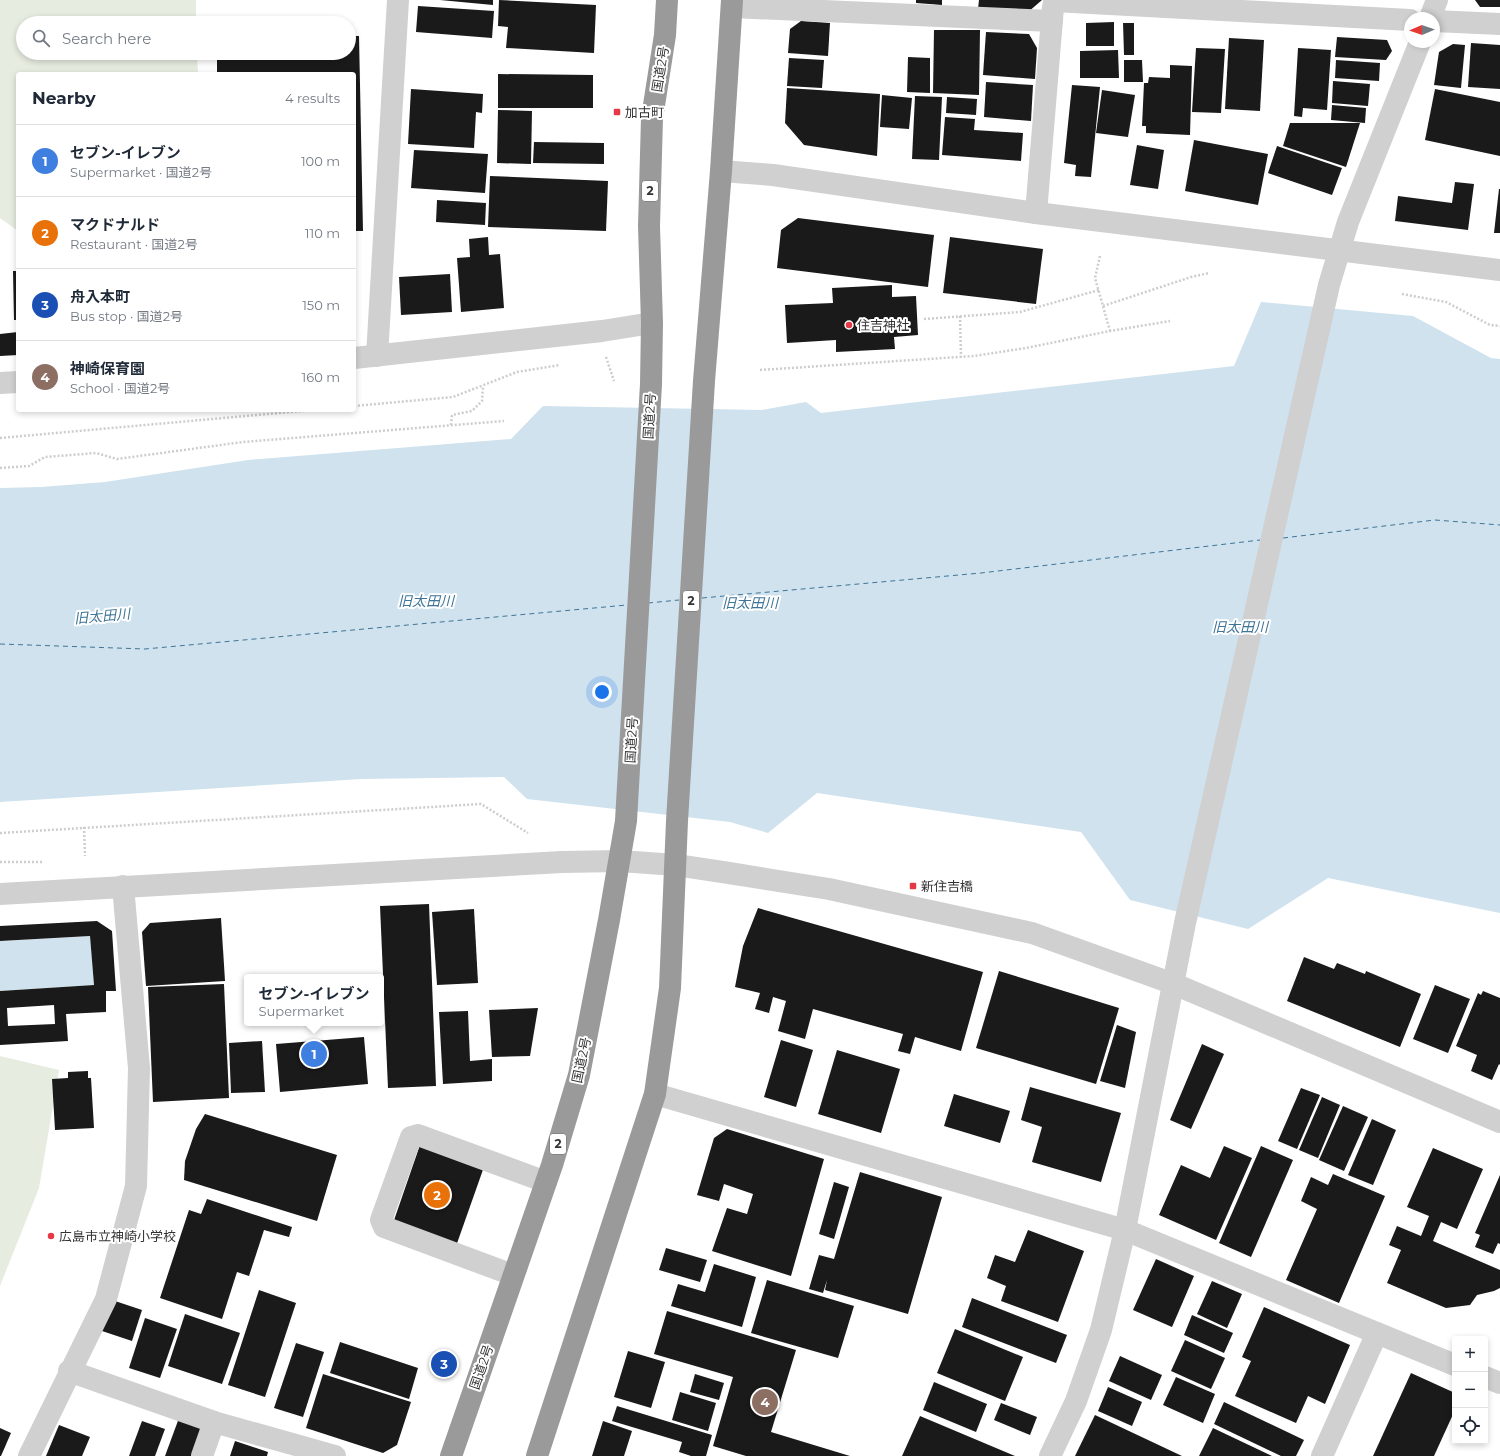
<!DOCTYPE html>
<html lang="en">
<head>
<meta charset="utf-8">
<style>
	:root { --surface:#fff; --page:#f6f6f7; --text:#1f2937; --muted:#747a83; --line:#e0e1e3; --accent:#db2777 }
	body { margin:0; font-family:Montserrat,"Noto Sans JP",sans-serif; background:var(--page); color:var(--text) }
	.controls { position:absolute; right:12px; bottom:12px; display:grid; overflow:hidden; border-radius:4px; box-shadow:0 2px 6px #0003 }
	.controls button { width:36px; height:36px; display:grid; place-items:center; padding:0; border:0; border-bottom:1px solid var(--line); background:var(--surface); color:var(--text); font:20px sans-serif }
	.compass { position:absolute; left:1404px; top:12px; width:36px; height:36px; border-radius:50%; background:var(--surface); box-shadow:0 2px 6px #0003; rotate:268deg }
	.you { position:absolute; left:602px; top:692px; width:14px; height:14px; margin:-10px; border:3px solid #fff; border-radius:50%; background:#1a73e8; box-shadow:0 0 0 6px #1a73e833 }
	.badge { display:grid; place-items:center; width:26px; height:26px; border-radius:50%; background:var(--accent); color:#fff; font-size:13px; font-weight:700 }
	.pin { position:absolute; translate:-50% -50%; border:2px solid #fff; box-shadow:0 1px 4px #0006 }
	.popup { position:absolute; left:244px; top:974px; width:140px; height:52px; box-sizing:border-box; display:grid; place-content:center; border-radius:4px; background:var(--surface); filter:drop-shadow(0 1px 3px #0005); font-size:13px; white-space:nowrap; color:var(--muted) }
	.popup b { font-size:15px; color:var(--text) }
	.popup::after { content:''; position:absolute; left:50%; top:100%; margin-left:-8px; border:8px solid transparent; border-top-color:var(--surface) }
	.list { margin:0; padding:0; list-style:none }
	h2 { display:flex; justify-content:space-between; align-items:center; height:52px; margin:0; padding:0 16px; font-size:17px }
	h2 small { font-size:13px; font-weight:400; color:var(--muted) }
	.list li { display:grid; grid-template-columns:26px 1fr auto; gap:12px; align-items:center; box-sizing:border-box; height:72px; padding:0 16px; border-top:1px solid var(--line) }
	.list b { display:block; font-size:15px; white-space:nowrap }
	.list p { margin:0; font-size:13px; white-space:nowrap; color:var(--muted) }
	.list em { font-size:13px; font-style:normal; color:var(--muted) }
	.icon { flex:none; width:22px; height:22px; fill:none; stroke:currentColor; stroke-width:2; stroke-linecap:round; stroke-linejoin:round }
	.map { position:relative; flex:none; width:1500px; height:1456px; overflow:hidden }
	.search { position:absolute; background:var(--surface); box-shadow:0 2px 6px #0003; left:16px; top:16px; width:340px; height:44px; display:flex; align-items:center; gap:10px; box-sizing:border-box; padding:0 14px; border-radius:22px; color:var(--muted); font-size:15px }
	.panel { position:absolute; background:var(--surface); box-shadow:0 2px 6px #0003; left:16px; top:72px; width:340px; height:340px; border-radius:4px }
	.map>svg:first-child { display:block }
</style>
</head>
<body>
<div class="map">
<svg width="1500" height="1456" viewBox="0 0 1500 1456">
	<rect width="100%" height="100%" fill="#fff"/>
	<g fill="#e6ecdf">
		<polygon points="0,0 196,0 196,23 23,23 23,53 197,53 198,74 18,74 18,231 0,218"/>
		<polygon points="0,1056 59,1070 39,1188 0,1286"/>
	</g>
	<g fill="#cfe2ee">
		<polygon points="1261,302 1413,316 1491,358 1500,359 1500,913 1328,878 1248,929 1130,900 1081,832 817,793 768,833 730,822 527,799 504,777 361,779 0,802 0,488 41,487 105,482 248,460 511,439 543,406 762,410 806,402 821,413 1234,366"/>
		<polygon points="90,936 94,985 0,991 0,941"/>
	</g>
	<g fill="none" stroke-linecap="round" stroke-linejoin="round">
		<g stroke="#3f7597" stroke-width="1" stroke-dasharray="5 4" stroke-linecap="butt">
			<polyline points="1283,538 1435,520 1500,525"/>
			<polyline points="702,598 981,573 1260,540"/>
			<polyline points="648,603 679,600"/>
			<polyline points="0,644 145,649 627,605"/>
		</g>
	</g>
	<g fill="#1a1a1a" fill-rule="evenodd">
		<polygon points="440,0 493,0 493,5"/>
		<polygon points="499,0 596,5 594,53 506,48 508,27 498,26"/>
		<polygon points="916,0 942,0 942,5 916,3"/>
		<polygon points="979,0 1042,0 1027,13 978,9"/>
		<polygon points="1475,0 1500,0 1500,7 1480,7"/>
		<polygon points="418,6 494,11 492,38 416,32"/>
		<polygon points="801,21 830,23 828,56 788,53 790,29"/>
		<polygon points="1114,22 1114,46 1086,46 1086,23"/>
		<polygon points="1123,23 1134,23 1134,55 1124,55"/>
		<polygon points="934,30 980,30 979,95 933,93"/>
		<polygon points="986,32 1029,34 1037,48 1035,79 983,75"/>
		<polygon points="349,36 359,36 363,231 354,231 354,74 217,74 217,53 349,53"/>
		<polygon points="1337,37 1387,40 1392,51 1386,60 1335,57"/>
		<polygon points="1229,38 1264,40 1260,111 1225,109"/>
		<polygon points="1471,43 1500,45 1500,89 1468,87"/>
		<polygon points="1453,44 1465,45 1461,88 1434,85 1439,52"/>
		<polygon points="1196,48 1225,49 1221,113 1192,112"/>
		<polygon points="1298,48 1331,50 1327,110 1303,108 1302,117 1294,116"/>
		<polygon points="1118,50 1119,78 1080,78 1080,51"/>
		<polygon points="908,57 930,58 930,93 907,92"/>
		<polygon points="789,58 824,60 822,88 787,86"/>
		<polygon points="1124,60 1142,60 1143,82 1124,82"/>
		<polygon points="1336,60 1380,63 1379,81 1335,78"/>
		<polygon points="1170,65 1192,66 1190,135 1146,133 1146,126 1142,126 1144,83 1148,83 1149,77 1170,78"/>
		<polygon points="498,74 593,75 593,108 498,108"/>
		<polygon points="1333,81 1370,84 1368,106 1332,103"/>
		<polygon points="986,82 1033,85 1031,121 984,117"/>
		<polygon points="1072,85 1100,87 1091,177 1075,176 1076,165 1064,163"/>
		<polygon points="787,88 880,94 877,156 804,145 785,123"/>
		<polygon points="411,89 483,94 482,113 476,112 474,148 408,144"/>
		<polygon points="1435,89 1500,102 1500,156 1425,140"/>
		<polygon points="1102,90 1135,95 1128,137 1096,133"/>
		<polygon points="882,95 912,98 909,129 880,127"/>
		<polygon points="915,96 942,97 939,160 912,159"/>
		<polygon points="947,97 977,99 976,115 946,113"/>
		<polygon points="1332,105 1366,108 1365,123 1331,120"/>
		<polygon points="498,110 532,111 531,164 497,163"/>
		<polygon points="945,117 975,119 974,130 1023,133 1021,161 942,155"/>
		<polygon points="1290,123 1360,123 1346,167 1283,146"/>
		<polygon points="1194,140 1268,154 1258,205 1185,191"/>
		<polygon points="534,142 604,143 604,164 533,163"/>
		<polygon points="1137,145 1164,150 1158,189 1130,185"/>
		<polygon points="1277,146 1342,168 1332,195 1268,173"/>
		<polygon points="414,150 488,154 485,193 411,188"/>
		<polygon points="490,176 608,181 606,231 488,227"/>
		<polygon points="1455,182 1474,184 1468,230 1395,221 1398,196 1452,203"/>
		<polygon points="1499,189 1500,189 1500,233 1494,233"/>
		<polygon points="437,200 486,203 485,225 436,222"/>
		<polygon points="798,218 934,235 928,287 777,268 781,230"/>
		<polygon points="488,237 489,255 500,254 504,308 461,312 457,258 470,257 469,239"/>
		<polygon points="950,237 1043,249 1036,304 943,293"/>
		<polygon points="13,271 18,271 18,320 14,320"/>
		<polygon points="450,274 452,312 401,315 399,277"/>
		<polygon points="892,285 892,297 916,296 918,335 894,337 895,349 836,352 836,340 787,343 785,305 833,303 832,288"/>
		<polygon points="18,332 18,355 0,356 0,334"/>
		<polygon points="429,904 436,1086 388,1088 380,906"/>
		<polygon points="758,908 983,972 961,1051 915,1037 910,1054 898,1051 903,1034 813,1009 805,1039 778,1031 786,1001 773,997 769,1013 755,1009 760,993 735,987 743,946"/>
		<polygon points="474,909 478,983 437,985 432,912"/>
		<polygon points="221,918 225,981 146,986 142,932 150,923"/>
		<path d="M97 921 112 931 116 991H106V1012L66 1014 68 1041 0 1045V991L94 985 90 936 0 941V926ZM54 1005 55 1024 8 1026 7 1008Z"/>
		<polygon points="1304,957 1334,969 1337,963 1365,974 1366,971 1421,994 1400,1047 1287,1001"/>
		<polygon points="999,971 1119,1008 1096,1084 976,1048"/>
		<polygon points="224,984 229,1098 153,1102 148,987"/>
		<polygon points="1435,985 1470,999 1448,1053 1413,1039"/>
		<polygon points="1483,991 1500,998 1500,1065 1499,1064 1492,1080 1471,1071 1477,1055 1456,1046 1478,993 1481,995"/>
		<polygon points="538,1008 530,1056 492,1057 489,1010"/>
		<polygon points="468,1011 470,1061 492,1059 492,1081 443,1084 439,1012"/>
		<polygon points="1117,1025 1136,1032 1125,1088 1100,1081"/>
		<polygon points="364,1037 368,1084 280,1092 276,1044"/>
		<polygon points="781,1040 813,1050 796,1107 764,1097"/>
		<polygon points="262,1041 265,1092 231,1093 229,1043"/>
		<polygon points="1202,1044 1224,1054 1191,1129 1170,1120"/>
		<polygon points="837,1050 900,1069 881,1133 818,1114"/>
		<polygon points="88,1071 88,1078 91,1078 94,1128 55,1130 52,1079 68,1078 68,1072"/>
		<polygon points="1030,1087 1121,1113 1101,1182 1032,1162 1042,1127 1021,1120"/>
		<polygon points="1301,1088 1320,1095 1297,1149 1278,1141"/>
		<polygon points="954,1094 1010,1111 1000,1143 944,1126"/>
		<polygon points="1322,1097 1340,1105 1318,1158 1299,1150"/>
		<polygon points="1343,1106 1368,1117 1344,1171 1319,1160"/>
		<polygon points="205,1114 337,1155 317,1221 184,1180 185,1161 196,1129"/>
		<polygon points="1372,1119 1396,1130 1373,1185 1348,1175"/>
		<polygon points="727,1129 824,1159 791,1276 712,1251 727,1208 747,1214 753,1194 724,1184 719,1201 697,1195 714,1138"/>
		<polygon points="421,1142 485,1164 455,1249 392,1226"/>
		<polygon points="1224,1146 1252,1158 1216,1240 1159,1215 1181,1165 1210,1178"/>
		<polygon points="1261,1146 1293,1160 1251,1257 1219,1243"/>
		<polygon points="1433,1148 1483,1169 1457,1229 1441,1222 1433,1241 1500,1270 1500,1288 1494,1291 1477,1295 1470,1305 1446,1308 1387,1283 1401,1250 1389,1245 1397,1226 1421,1236 1429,1216 1407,1207"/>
		<polygon points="860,1172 942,1197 908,1314 825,1290 827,1280 823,1293 809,1289 819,1255 834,1259"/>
		<polygon points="1333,1174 1385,1196 1339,1303 1286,1280 1317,1209 1301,1201 1311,1177 1328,1185"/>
		<polygon points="1500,1175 1500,1244 1498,1243 1493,1254 1475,1247 1480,1235 1475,1233"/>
		<polygon points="834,1182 849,1187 834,1239 819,1234"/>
		<polygon points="207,1199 292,1227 289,1237 264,1230 249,1276 237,1272 222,1319 160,1298 189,1210 201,1214"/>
		<polygon points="1028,1230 1084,1251 1058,1322 1001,1301 1006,1286 987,1278 995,1255 1015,1262"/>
		<polygon points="666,1248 707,1260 700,1282 659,1270"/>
		<polygon points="1156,1259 1194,1276 1172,1327 1133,1310"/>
		<polygon points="714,1264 756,1277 742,1327 671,1306 678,1284 705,1292"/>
		<polygon points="767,1280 854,1306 838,1358 751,1333"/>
		<polygon points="1212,1281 1242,1294 1227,1328 1197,1314"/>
		<polygon points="259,1290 296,1303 265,1397 228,1385"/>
		<polygon points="972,1298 1067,1335 1056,1363 962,1327"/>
		<polygon points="109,1299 142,1310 132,1341 99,1330"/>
		<polygon points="1264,1307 1350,1345 1325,1404 1308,1396 1296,1423 1235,1396 1251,1361 1242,1357"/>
		<polygon points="667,1311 796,1350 771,1432 850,1456 746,1456 713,1446 733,1377 654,1354"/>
		<polygon points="185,1314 240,1333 222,1384 168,1366"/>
		<polygon points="1192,1315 1233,1333 1224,1353 1184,1335"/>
		<polygon points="145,1318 177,1329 160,1378 129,1368"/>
		<polygon points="955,1329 1023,1357 1005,1401 937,1373"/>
		<polygon points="1185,1340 1225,1358 1211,1389 1171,1371"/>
		<polygon points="340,1342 418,1368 409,1399 330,1373"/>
		<polygon points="296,1343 324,1352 303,1417 274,1408"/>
		<polygon points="628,1351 665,1362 651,1408 614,1397"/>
		<polygon points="1120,1356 1162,1375 1151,1400 1109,1381"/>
		<polygon points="1411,1373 1455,1393 1455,1410 1434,1456 1373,1456"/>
		<polygon points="323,1374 411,1402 397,1445 383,1453 306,1428"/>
		<polygon points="695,1374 724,1383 719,1400 690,1392"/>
		<polygon points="1176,1377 1215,1394 1203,1423 1163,1405"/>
		<polygon points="934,1382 987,1404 976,1432 923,1410"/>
		<polygon points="1108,1387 1142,1402 1132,1426 1098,1411"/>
		<polygon points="680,1392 716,1403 708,1431 672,1420"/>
		<polygon points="1224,1402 1304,1440 1296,1456 1281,1456 1214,1424"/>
		<polygon points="1001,1403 1037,1417 1030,1435 994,1420"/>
		<polygon points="617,1406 712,1435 706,1456 691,1456 679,1452 682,1442 612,1421"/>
		<polygon points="1095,1415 1182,1456 1075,1456"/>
		<polygon points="920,1416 1015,1456 902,1456"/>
		<polygon points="179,1418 199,1425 201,1433 196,1456 165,1456"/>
		<polygon points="142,1421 165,1429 155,1456 129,1456"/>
		<polygon points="603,1421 632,1431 624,1456 592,1456"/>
		<polygon points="59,1425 90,1437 82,1456 46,1456"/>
		<polygon points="0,1428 11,1433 1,1456 0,1456"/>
		<polygon points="1213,1428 1272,1456 1199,1456"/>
		<polygon points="235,1441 268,1452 267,1456 230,1456"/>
	</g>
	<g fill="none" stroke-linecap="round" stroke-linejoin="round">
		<g stroke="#cdcdcd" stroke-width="2.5" stroke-dasharray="2 2" stroke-linecap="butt">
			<polyline points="1100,256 1095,278 1110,331"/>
			<polyline points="1402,294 1446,302 1490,325 1500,326"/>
			<polyline points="1103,306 1191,277 1209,273"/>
			<polyline points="960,316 961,357"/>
			<polyline points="924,319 1020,312 1099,290"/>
			<polyline points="606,357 614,381"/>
			<polyline points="760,370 974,356 1026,348 1110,331 1170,321"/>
			<polyline points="354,406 453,397 517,372 560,365"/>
			<polyline points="451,425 452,415 472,411 482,401 483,386"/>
			<polyline points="0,438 313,410"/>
			<polyline points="0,468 29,466 45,457 96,453 117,459 243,442 504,421"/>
			<polyline points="84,827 85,856"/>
			<polyline points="0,833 481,804 528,833"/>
			<polyline points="0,862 44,862"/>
		</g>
		<g stroke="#d0d0d0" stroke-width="22">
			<polyline points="1054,1 1410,20"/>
			<polyline points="732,7 1052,21"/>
			<polyline points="1430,18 1437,0"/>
			<polyline points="1434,21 1500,24"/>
			<polyline points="721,171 773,175 1036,213 1500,270"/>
			<polyline points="1036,213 1053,7"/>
			<polyline points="377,356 398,0"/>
			<polyline points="354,358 602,331 652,323"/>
			<polyline points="0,383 18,382"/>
			<polyline points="0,894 562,862 620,861 676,865 729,873 829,889 1032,933 1174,984 1500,1122"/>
			<polyline points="655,1094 1125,1230 1455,1365"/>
			<polyline points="513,1275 384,1227 381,1220 411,1137 418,1135 546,1182"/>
			<polyline points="69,1371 214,1422 335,1456"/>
			<polyline points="1485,1377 1500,1383"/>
			<polyline points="29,1456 106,1299 136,1186 139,1068 123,886"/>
			<polyline points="202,1456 214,1422"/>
			<polyline points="1050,1456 1076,1401 1101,1330 1125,1230 1185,923 1329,285 1348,222 1420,42"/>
			<polyline points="1322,1456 1377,1333"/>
		</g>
		<g stroke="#9a9a9a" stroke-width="22">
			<polyline points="451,1456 552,1165 579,1075 609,920 626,821 651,384 652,323 649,226 652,118 665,35 667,0"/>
			<polyline points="537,1456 655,1094 670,988 677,821 704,381 721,171 732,0"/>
		</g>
	</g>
	<g fill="#e63946" stroke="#fff" stroke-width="1.5">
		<rect x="613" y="108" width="8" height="8" rx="2"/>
		<circle cx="849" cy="325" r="4"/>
		<rect x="909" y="882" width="8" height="8" rx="2"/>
		<circle cx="51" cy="1236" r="4"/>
	</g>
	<g text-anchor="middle" stroke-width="4" stroke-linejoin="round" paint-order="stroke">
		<g fill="#fff" stroke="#707070" stroke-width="1">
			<rect x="642" y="181" width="16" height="20" rx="3"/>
			<rect x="683" y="591" width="16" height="20" rx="3"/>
			<rect x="550" y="1134" width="16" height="20" rx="3"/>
		</g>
		<g font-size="12" font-weight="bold" fill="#333">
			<text x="650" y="195">2</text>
			<text x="691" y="605">2</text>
			<text x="558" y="1148">2</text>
		</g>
		<g font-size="13" fill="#333" stroke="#fff">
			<text transform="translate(660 69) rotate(-81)" y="5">国道2号</text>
			<text transform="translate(649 416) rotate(-87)" y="5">国道2号</text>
			<text transform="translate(631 740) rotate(-87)" y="5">国道2号</text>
			<text transform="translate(581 1060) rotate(-78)" y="5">国道2号</text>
			<text transform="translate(481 1367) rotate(-71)" y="5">国道2号</text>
		</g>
		<g font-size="13" fill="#333" stroke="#fff" text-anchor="start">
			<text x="625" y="117">加古町</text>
			<text x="857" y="330">住吉神社</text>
			<text x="921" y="891">新住吉橋</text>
			<text x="59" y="1241">広島市立神崎小学校</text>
		</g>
		<g font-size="14" font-style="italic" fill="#3f7597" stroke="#fff">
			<text x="426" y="606">旧太田川</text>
			<text x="750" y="608">旧太田川</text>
			<text transform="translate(102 616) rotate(-5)" y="5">旧太田川</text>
			<text x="1240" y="632">旧太田川</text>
		</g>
	</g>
</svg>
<div class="controls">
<button>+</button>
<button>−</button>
<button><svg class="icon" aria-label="locate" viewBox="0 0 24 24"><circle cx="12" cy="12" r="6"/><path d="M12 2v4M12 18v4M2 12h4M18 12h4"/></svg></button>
</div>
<svg class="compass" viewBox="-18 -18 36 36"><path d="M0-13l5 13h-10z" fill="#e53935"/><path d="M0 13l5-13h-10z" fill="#747a83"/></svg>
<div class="you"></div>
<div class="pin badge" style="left:314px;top:1054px;background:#3f7fe0">1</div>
<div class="popup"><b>セブン-イレブン</b>Supermarket</div>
<div class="pin badge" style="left:437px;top:1195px;background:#e8710a">2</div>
<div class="pin badge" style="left:444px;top:1364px;background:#1a4fb4">3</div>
<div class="pin badge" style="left:765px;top:1402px;background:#8d6e63">4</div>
<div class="search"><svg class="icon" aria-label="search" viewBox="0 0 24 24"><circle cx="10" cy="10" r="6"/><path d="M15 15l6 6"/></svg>Search here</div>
<section class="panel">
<h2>Nearby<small>4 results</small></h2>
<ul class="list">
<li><span class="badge" style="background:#3f7fe0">1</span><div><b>セブン-イレブン</b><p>Supermarket · 国道2号</p></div><em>100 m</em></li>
<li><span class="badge" style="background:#e8710a">2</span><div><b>マクドナルド</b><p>Restaurant · 国道2号</p></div><em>110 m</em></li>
<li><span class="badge" style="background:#1a4fb4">3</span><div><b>舟入本町</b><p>Bus stop · 国道2号</p></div><em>150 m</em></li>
<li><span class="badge" style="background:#8d6e63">4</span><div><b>神崎保育園</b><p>School · 国道2号</p></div><em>160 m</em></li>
</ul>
</section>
</div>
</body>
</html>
